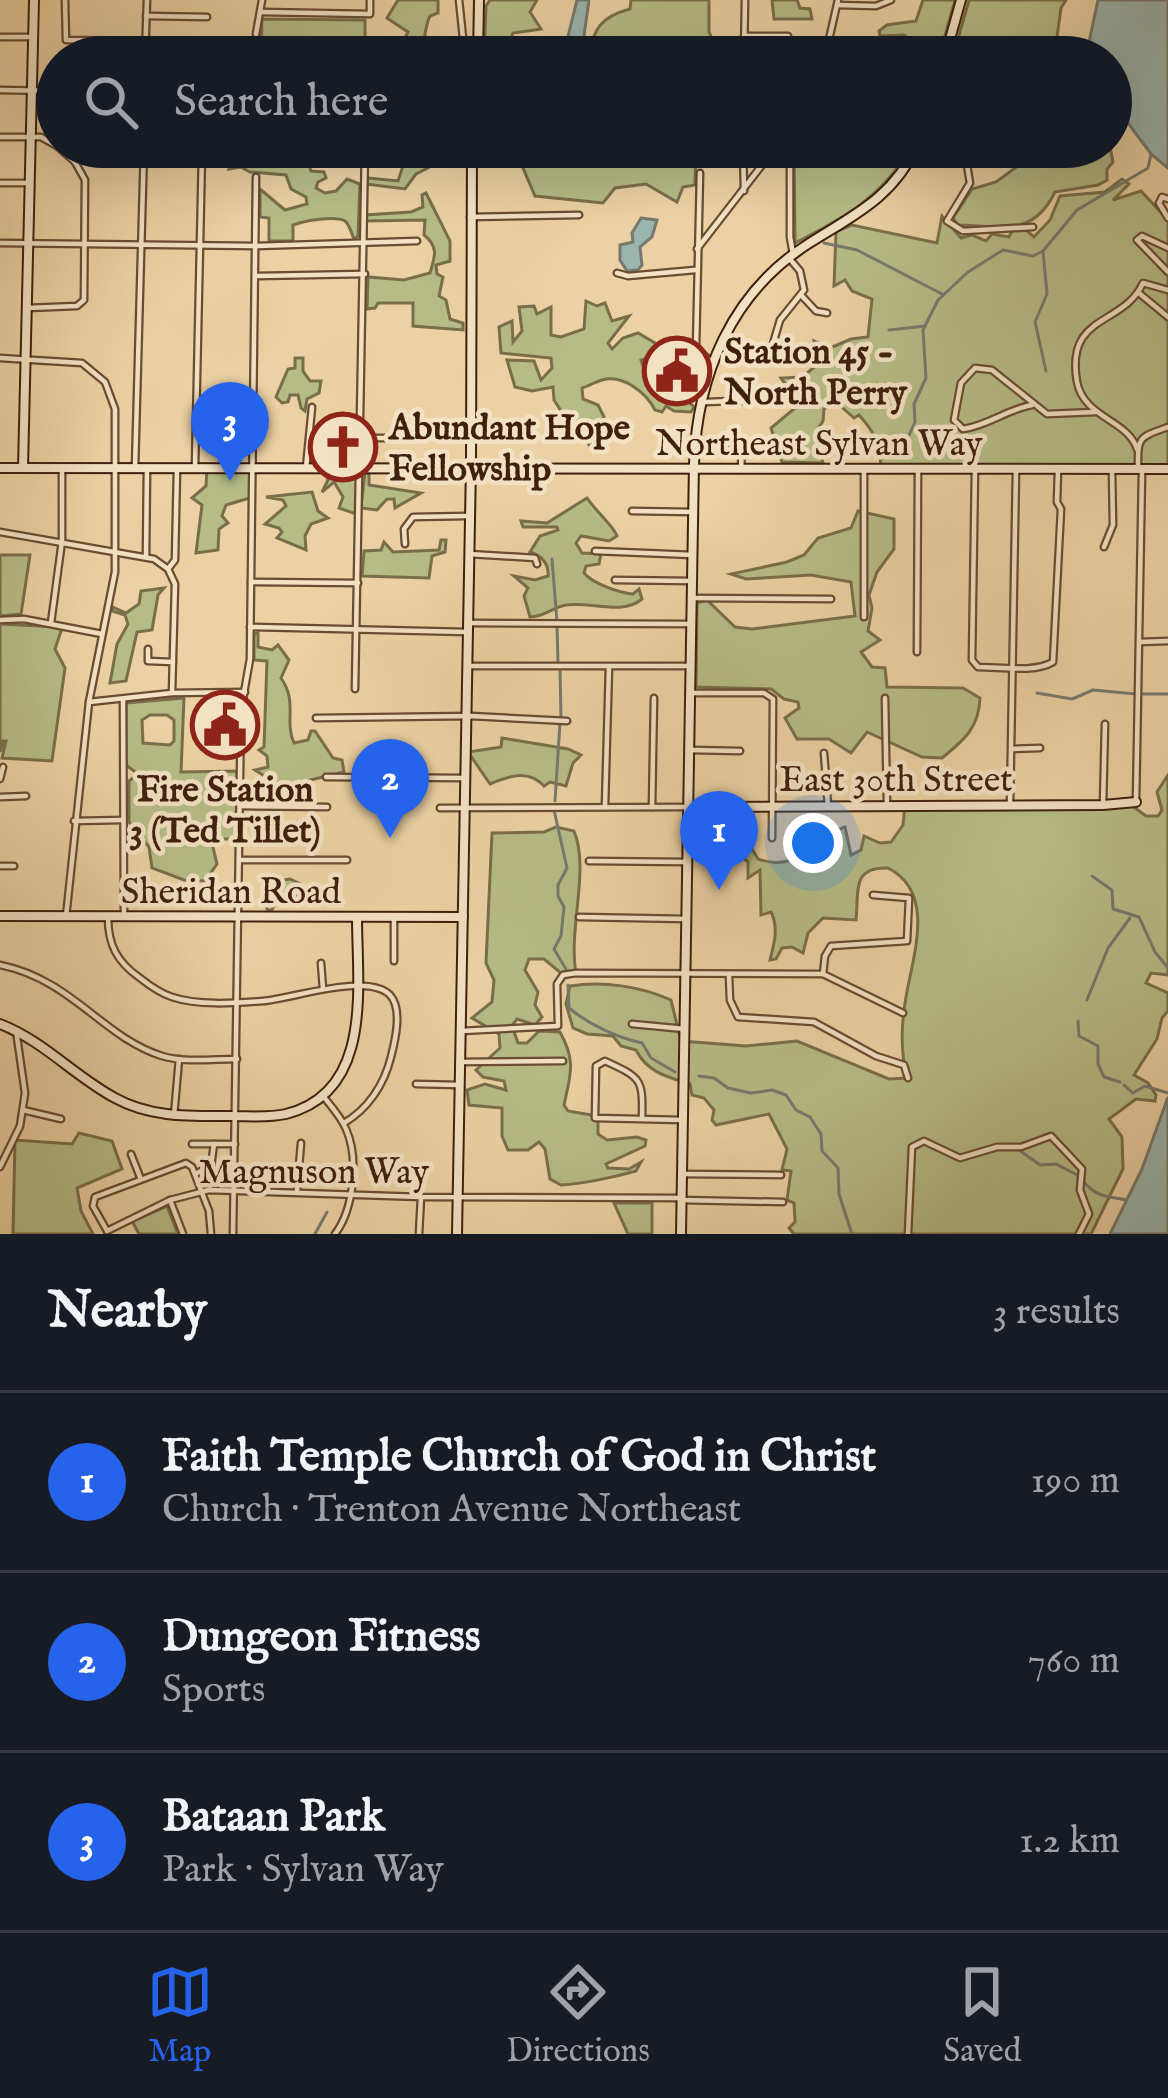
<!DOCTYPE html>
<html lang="en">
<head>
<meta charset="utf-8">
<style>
	:root { --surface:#171b24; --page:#242831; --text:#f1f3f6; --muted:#9ea1a6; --line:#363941; --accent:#2563eb }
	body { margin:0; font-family:"IM FELL English",serif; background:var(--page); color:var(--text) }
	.you { position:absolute; left:813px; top:843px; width:42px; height:42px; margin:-30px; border:9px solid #fff; border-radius:50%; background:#1a73e8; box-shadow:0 0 0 18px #1a73e833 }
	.badge { display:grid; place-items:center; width:78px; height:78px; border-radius:50%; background:var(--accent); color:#fff; font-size:39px; font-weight:700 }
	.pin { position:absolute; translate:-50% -99px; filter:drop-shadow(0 3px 6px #0008) }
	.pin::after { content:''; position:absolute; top:63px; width:42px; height:36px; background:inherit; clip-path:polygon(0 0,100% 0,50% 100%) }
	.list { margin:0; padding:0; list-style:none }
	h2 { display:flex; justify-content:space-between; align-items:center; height:156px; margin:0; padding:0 48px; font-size:51px }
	h2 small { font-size:39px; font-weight:400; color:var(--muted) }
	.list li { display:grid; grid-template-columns:78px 1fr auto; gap:36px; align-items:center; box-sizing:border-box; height:180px; padding:0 48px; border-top:3px solid var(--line) }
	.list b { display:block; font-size:45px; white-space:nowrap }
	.list p { margin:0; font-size:39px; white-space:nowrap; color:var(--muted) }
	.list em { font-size:39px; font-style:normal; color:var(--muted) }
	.icon { flex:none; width:66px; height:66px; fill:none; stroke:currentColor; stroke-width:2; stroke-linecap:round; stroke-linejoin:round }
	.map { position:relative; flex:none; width:1168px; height:1234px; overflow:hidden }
	.search { position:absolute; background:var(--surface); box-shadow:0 12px 48px #0002; left:36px; right:36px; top:36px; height:132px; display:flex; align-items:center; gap:30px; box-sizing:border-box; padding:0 42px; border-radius:66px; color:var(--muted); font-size:45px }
	.sheet { height:696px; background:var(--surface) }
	nav { display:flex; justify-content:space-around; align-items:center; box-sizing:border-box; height:168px; border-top:3px solid var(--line); background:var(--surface); font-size:33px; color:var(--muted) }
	nav a { display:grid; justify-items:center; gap:6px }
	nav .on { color:var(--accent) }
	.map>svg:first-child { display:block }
</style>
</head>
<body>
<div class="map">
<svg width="1168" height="1234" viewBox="0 0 1168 1234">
	<rect width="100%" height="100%" fill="#ebd1a3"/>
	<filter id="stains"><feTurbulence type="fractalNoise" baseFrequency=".00167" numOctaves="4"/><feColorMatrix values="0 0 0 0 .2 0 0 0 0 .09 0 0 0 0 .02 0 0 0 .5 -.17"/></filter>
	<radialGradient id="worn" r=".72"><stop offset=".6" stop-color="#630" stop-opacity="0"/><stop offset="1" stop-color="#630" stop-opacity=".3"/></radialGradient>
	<g fill="#b6bc86" stroke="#7a6e4a" stroke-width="3" fill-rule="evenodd">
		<path d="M398 0H438V13L430 16C424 28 425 41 422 54L434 50 441 52 442 57H315L301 55 293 44 281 39 275 48 286 57H198V44H261L262 19 365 20V45L402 44 408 32 387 18Z"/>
		<polygon points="490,0 537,0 530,12 541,29 513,33 508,46 516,57 484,57 486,6"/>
		<path d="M631 0H709V32L716 47 712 57H587C595 28 600 17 630 9Z"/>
		<polygon points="772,0 797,0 800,8 810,9 812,19 774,19"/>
		<polygon points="923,0 955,0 939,57 914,57 913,42 904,35 880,36 879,31 887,25 916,21"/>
		<polygon points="969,0 1066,0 1061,8 1055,51 1064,57 985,57 984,53 956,46"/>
		<path d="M224 147H268L280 150 286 158 308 162 311 171 324 172 326 178 318 182 316 188 325 193 336 191 347 179 360 184 358 236 354 239C351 233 350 225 345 221 335 215 304 221 293 225V241H269V218L260 217V189L285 210 307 204 306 197 291 189 286 175 250 172 241 167 229 169 233 159Z"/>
		<polygon points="408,147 423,147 428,168 416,174 405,189 366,184 367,178 398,181 403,166 392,160"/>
		<polygon points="514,147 696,147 695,185 683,187 677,202 646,184 615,188 603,203 535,196"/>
		<path d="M794 147H910C885 196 842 219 795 243Z"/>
		<path d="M1002 147H1110L1113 162 1107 169V180L1098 185 1055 192C1033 237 1003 226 958 225L953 218 972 189 996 182 1022 163 1020 151 1005 156Z"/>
		<path d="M1122 179 1129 184 1113 200 1141 191 1168 220V467L881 469C880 444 876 434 859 415L854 418 837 403 824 409 823 421 815 433 823 463 782 462 771 428 800 404 781 378 802 377 817 365 814 341 830 348 851 339 868 337 872 299 852 291 845 280 834 286 836 232 852 225 937 243 942 216 961 238 972 235 986 241 992 234 1009 237 1012 231 1025 229 1034 237 1050 220 1060 196 1105 192Z"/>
		<path d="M426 193 450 241V261L436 265 437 274 443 277 439 296 446 300 450 319 463 323V330L413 326V303H378L375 308 367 309 368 277 404 280 430 273C435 256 439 247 424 235L425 220 365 221V215L411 212 423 207 422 195Z"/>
		<path d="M586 301 597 306 605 303 612 321 629 316 608 343 612 349 623 338 638 333 672 353 690 352V358L658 355 641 360C649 387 666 387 691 383L693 393 688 401 694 407 691 412 674 411 666 406 662 412 655 410C647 394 624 374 602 380 595 382 589 386 582 388L583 399 598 405 604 417 596 445H589L576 418 563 414 554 400 553 387 532 391 515 387 507 360 534 361 541 380 552 368 551 358 501 353 499 327 512 321 513 342 522 331 519 307 534 306 537 314 551 307V335L561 337 584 329Z"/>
		<polygon points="295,358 303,358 303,371 310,381 321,381 319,393 307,399 305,411 301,408 298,395 290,395 288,402 282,403 276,397 288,369 295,368"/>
		<polygon points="207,468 254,468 253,497 226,505 222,516 228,523 219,529 218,550 196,553 202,505 192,498 206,486"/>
		<polygon points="365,472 369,474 369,485 421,493 395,508 394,499 387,499 377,510 361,508"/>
		<polygon points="325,473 357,474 356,514 339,508 343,497 334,482 322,492 328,480"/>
		<polygon points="312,492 318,511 328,518 311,524 305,536 306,550 277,538 282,532 279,528 265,524 286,506 283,500 266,497"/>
		<path d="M587 498C594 509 615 528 617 536L609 541 581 536 576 543 582 553 601 554 599 564 586 566 584 573C592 583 619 593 633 594L639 589 642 599C622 616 590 601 566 605 553 607 545 617 530 617L524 596 528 588 514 576 535 580 548 576C549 563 542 556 530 552L540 536 558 530 557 527H523L521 521 547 523Z"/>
		<path d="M858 511 894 519V549L877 572 869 595 872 608 868 631 880 640 861 652 872 667 885 668 887 687 963 688 980 698C979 728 964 740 942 758L922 757 867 732 851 753 829 739H797L785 718 799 708 798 702 784 699 771 689 696 687 697 603 707 600 735 627 752 629 855 616 851 582 811 575 746 579 731 574 787 562 804 555 818 538 851 528Z"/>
		<polygon points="441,540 446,540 445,552 432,556 429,578 362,576 364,551 381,550 384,542 393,552 439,550"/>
		<polygon points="0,555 30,555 21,614 0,616"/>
		<polygon points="164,588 158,595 152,630 137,632 126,681 110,683 117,644 128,624 125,615 112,611 113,607 126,613 139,604 141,591"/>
		<polygon points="0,624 59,627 61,631 55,649 65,668 52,761 2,758 6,741 3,741 0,752"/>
		<path d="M258 633V647L272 650 278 645 289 660 281 678C298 702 284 721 294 743L308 740 311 731H315L333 758 342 760 344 772 289 785 280 802 251 804 262 793 268 778 255 770 268 767 267 756 259 750 264 747 267 661 254 660V634Z"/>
		<path d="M184 698 181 772 237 771V839H211L217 864 205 881 184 880 152 868 149 847 129 822V781L138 774 126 765V703ZM150 715H167L174 720V741L170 745 143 743 142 720Z"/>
		<path d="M502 738 568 749 581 755 573 763 566 786 550 782 544 786C528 769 509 776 490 784L468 752 501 747Z"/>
		<path d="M1168 775V975L1151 973 1146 983 1168 993V1011L1162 1018 1157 1039 1134 1075 1148 1083 1156 1095 1155 1101 1136 1099 1109 1119 1122 1137 1123 1169 1091 1234H794L789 1228 795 1222 794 1203 787 1200 791 1171 782 1170 787 1149 769 1114 716 1125 712 1120 714 1110 704 1098 692 1095 690 1084C667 1077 647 1072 636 1050L621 1046 613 1036 587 1034 573 1028 566 1004 570 986C603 981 640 986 671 1000L681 1041 746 1046 797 1041 889 1079 907 1078C902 1057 901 1032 904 1011 908 967 941 895 888 868 851 866 859 893 856 920L823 918 808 933 803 953 792 947 782 948 776 959 770 960C774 944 779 928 771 912L761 915 760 870 748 878V862L741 856 722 859 714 852 711 836 723 823 718 812 748 813 747 840 758 859C801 874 812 836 845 827L851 855 861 850 864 836 880 843 891 842 903 825 905 805H1131L1146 816H1158L1162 810 1157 792Z"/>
		<path d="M556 827 574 831C590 869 568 929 576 973L562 974 544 959H529L525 970 538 992 535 1005 542 1017 535 1025 517 1019 512 1026 518 1043H527L539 1031 560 1032C576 1061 571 1073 564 1105L568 1111 591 1115 598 1122V1134L607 1140 637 1137 646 1140 645 1146 606 1164 608 1168 629 1169 641 1162 636 1171C615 1177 582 1184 561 1185L550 1179 545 1149 539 1142 528 1150H508L502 1136V1108L469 1105 467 1090 485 1084 506 1090 504 1081 483 1077 476 1070 500 1048 499 1034 472 1018 492 1002 494 980 486 963 492 833 544 832Z"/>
		<polygon points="290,879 301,884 297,898 277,901 271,911 267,909 269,882"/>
		<polygon points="79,1133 112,1141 122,1169 77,1188 81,1211 93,1234 13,1234 15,1140 72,1144"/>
		<polygon points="614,1203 652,1203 652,1234 628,1234"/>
		<polygon points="167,1206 178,1234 139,1234 132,1221"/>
	</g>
	<g fill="#9ab5ae" stroke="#76796e" stroke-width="3">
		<polygon points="577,0 589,0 581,57 563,57"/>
		<polygon points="1098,0 1168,0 1168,168 1151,154 1111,100 1111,57 1090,57 1088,47"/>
		<polygon points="641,218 657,220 652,237 640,247 642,265 638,270 627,271 620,260 620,245 633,242 632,233"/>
		<polygon points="1168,1097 1168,1234 1110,1234 1142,1169"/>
	</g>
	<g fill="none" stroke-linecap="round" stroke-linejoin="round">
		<g stroke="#76796e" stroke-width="3">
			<polyline points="824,243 857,250 942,294"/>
			<polyline points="1043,251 1047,294 1035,322 1046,371"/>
			<polyline points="889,330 925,326"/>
			<polyline points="900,455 915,422 914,404 926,378 923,330 938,300 968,272 1003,250 1033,256 1043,251 1077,210 1148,168 1151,154"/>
			<polyline points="552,559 557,622"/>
			<polyline points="557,626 558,663"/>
			<polyline points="560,668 561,719"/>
			<polyline points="1037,693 1072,699 1093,690 1136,694"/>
			<polyline points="1143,694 1168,694"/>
			<polyline points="555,801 560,723"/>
			<polyline points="554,810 567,868 558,885 558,896 564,907 561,936 554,949 566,969"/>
			<polyline points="1092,876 1112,890 1113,909 1139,917 1155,952 1168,968"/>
			<path d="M568 985 569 1008C588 1024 618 1038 642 1043L651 1058 675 1072"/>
			<polyline points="1087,1000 1108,948 1130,918"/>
			<polyline points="1078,1021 1079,1036 1098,1046 1098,1064 1104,1077 1120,1082"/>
			<polyline points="699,1076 714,1078 728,1088 751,1093 772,1090 786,1095 796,1110 810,1117 821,1134 822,1151 838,1168 839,1194 852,1234"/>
			<polyline points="1124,1085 1133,1093 1145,1086 1168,1093"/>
			<polyline points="1019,1150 1040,1165 1056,1164 1079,1176"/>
			<path d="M1083 1181C1097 1198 1108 1196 1126 1200"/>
			<polyline points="315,1234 327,1212"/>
		</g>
		<defs>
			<g id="street">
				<polyline points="65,0 66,40 145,41"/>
				<polyline points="459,0 465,57"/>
				<polyline points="837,5 876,6 891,0"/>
				<polyline points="261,12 370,14 370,0"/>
				<polyline points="146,16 207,17"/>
				<polyline points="256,34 262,0"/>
				<polyline points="744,36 788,36"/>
				<polyline points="0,37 30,37"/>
				<polyline points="145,57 147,0"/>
				<polyline points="744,57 745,0"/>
				<polyline points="825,57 838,0"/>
				<polyline points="0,90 57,91"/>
				<polyline points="0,137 41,137 57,146"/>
				<polyline points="743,147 744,191"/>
				<polyline points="790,147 790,237 793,254"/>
				<polyline points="976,147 967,165 970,183 947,221 963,231 1033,227"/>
				<polyline points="75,162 90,151 144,152"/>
				<polyline points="700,173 696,349 711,361"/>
				<polyline points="0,183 30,183"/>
				<polyline points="1168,199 1162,197 1159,203 1168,218"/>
				<polyline points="470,217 579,215"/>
				<polyline points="0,243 257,246 417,241"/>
				<polyline points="1168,248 1142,236 1137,240 1168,272"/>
				<polyline points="697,249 776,147"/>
				<polyline points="617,273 628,276 695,270"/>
				<polyline points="257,276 365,274"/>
				<polyline points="1140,294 1168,317"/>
				<polyline points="801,295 816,311 827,313"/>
				<polyline points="27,308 77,306 84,300 85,180 75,162 58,147"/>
				<polyline points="751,348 772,347 780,320 804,290 800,271 789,258"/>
				<polyline points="0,358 82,363 105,382 115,409 115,572 89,702 66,917"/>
				<polyline points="705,402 766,400"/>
				<path d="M1032 405C1008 409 987 426 963 429L954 420 961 383 975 368 992 370 1047 414 1096 412"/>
				<polyline points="358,438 412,438"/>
				<polyline points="726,444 742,443 741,470"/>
				<path d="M1137 449C1128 420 1084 418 1077 382 1065 313 1123 327 1143 283L1168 290"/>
				<polyline points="135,468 144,147"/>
				<polyline points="195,468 202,153"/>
				<polyline points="306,468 312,407"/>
				<path d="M975 469 972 660 978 667C1001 667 1034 673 1053 662L1061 509 1057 502 1058 470"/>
				<path d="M1138 470C1138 437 1137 438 1168 427"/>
				<polyline points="632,511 693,512"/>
				<polyline points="0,532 154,559 168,569"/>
				<polyline points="405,544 404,529 413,517 467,516"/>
				<polyline points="1104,547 1113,525 1112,470"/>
				<polyline points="595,551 693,555"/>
				<polyline points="469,554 535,558 537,564"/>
				<polyline points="146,557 147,468"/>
				<polyline points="168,569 175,584 172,693"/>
				<polyline points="168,569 175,560 177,469"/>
				<polyline points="615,580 692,581"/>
				<polyline points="251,582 358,583"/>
				<polyline points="692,598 831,599"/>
				<polyline points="864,617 864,470"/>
				<polyline points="0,620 24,619 102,634"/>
				<polyline points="51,623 62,541 62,468"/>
				<polyline points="468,623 691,624"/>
				<polyline points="250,627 467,632"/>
				<polyline points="1140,642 1168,641"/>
				<polyline points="148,649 148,661 173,662"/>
				<polyline points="917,652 918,470"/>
				<polyline points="467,666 689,666"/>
				<polyline points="355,689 365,147"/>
				<polyline points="691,693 764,693 773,699 772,838"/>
				<polyline points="885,698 887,805"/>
				<polyline points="123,699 124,915"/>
				<polyline points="89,702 172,693 245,692"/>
				<polyline points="316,718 471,716 567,721"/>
				<polyline points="1012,749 1040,748"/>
				<polyline points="690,750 740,751"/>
				<polyline points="824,753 828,806"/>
				<polyline points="326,777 464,778"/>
				<polyline points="0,779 3,767"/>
				<polyline points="0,797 26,796"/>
				<polyline points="1136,802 1142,472"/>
				<polyline points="1010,805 1016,470"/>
				<polyline points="1103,805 1105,724"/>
				<polyline points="242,806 327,807"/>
				<polyline points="605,806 609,667"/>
				<polyline points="652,807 654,698"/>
				<polyline points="440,808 686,807"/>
				<polyline points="74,821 123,820"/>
				<polyline points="241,860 347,860"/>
				<polyline points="589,861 685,862"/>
				<polyline points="0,866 14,866"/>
				<path d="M108 917C108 945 117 962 140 978 150 986 160 993 172 997 199 1006 235 1003 263 1001 291 999 367 972 390 995 403 1009 395 1041 391 1057 384 1085 368 1109 344 1123"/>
				<polyline points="579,917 687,919"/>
				<polyline points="394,961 394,918"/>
				<polyline points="321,963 323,989"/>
				<path d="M0 965C73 980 102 1037 162 1056 185 1063 213 1059 237 1059"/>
				<polyline points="823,974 825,956 831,946 907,941 909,898 873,895"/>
				<polyline points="729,976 730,1000 738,1017 814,1022 876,1056 904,1065 908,1078"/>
				<polyline points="632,1024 685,1029"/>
				<polyline points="461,1031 558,1026 557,984 563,975 576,973 823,974 903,1013"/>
				<polyline points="460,1062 563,1061"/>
				<polyline points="416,1084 459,1085"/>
				<path d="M323 1096C331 1106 341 1117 346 1129 359 1158 354 1209 335 1234"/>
				<polyline points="23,1110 61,1119"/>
				<polyline points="174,1116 179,1059"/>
				<path d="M642 1119C643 1079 642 1078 605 1061L596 1066 595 1118 683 1120"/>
				<polyline points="192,1144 214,1144"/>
				<polyline points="131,1154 140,1177"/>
				<polyline points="0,1167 20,1126 25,1093 16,1030"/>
				<polyline points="197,1173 211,1166 214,1144 235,1144"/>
				<polyline points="682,1174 781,1175"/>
				<polyline points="297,1191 301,1143"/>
				<polyline points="170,1200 183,1234"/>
				<polyline points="681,1200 783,1202"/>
				<polyline points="106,1229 93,1206 95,1197 186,1163 192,1167 209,1211 211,1234"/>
				<polyline points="107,1231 170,1200 209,1190 421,1197 681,1198"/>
				<polyline points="233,1234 241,710 250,659 256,177"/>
				<polyline points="419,1234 421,1197"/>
				<polyline points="908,1234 912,1147 924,1141 960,1158 997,1147 1021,1147 1051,1136 1082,1169 1080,1190 1089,1214 1079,1234"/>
			</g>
			<g id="secondary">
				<polyline points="478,57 479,0"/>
				<polyline points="945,57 961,0"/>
				<polyline points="0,468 1168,469"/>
				<polyline points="23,468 34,0"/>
				<polyline points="689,807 1103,805 1136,802"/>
				<polyline points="0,916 463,917"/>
				<path d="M0 1024C44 1041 74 1076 115 1098 151 1118 191 1116 231 1116 249 1116 268 1118 286 1114 374 1092 357 986 357 917"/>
				<polyline points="457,1234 471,465 472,147"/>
				<path d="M681 1234 694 464C697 376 731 293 808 244 852 216 893 198 916 147"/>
			</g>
		</defs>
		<use href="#street" stroke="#6a4c32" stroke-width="9"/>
		<use href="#secondary" stroke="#3f200d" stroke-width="12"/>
		<use href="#street" stroke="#f2e1c3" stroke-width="4.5"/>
		<use href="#secondary" stroke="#f2e1c3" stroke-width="8"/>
	</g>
	<defs>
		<symbol id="civic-ring" viewBox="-11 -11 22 22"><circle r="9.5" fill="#f2e1c3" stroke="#8f2418" stroke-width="1.5"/><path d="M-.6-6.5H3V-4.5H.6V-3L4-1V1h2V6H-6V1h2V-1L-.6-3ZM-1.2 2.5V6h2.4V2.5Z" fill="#8f2418"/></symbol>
		<symbol id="church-ring" viewBox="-11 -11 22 22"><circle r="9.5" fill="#f2e1c3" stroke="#8f2418" stroke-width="1.5"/><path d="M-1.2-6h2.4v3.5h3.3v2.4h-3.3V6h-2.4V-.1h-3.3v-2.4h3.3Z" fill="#8f2418"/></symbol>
	</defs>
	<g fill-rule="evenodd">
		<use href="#civic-ring" x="639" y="333" width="76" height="76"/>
		<use href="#church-ring" x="305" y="409" width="76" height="76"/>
		<use href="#civic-ring" x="187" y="687" width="76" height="76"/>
	</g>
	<g text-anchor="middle" stroke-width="9" stroke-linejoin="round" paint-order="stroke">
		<g font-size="36" font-weight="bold" fill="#3f200d" stroke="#f2e1c3" text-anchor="start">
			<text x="724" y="363">Station 45 -<tspan x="724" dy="41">North Perry</tspan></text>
			<text x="389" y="439">Abundant Hope<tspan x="389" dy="41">Fellowship</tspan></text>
			<text x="225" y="801" text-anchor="middle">Fire Station<tspan x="225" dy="41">3 (Ted Tillet)</tspan></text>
		</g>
		<g font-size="36" fill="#3f200d" stroke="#f2e1c3">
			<text x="819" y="455">Northeast Sylvan Way</text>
			<text x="896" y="791">East 30th Street</text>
			<text x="231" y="903">Sheridan Road</text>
			<text x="314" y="1183">Magnuson Way</text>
		</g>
	</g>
	<rect width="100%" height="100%" filter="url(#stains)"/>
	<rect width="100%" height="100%" fill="url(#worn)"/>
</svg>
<div class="you"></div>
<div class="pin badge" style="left:719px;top:890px">1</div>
<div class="pin badge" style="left:390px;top:838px">2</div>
<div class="pin badge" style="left:230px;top:481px">3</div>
<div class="search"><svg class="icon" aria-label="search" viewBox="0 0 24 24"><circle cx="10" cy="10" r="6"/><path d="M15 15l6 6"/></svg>Search here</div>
</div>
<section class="sheet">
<h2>Nearby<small>3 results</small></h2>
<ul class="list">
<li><span class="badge">1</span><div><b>Faith Temple Church of God in Christ</b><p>Church · Trenton Avenue Northeast</p></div><em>190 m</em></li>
<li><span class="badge">2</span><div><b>Dungeon Fitness</b><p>Sports</p></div><em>760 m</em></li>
<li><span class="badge">3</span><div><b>Bataan Park</b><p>Park · Sylvan Way</p></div><em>1.2 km</em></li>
</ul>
</section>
<nav>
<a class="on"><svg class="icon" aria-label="map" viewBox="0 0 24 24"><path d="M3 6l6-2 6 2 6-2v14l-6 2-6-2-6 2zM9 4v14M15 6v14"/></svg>Map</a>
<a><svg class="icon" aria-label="directions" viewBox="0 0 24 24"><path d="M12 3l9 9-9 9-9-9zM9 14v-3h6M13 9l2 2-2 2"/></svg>Directions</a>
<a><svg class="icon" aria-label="saved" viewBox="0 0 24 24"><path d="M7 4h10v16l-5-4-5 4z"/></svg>Saved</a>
</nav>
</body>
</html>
